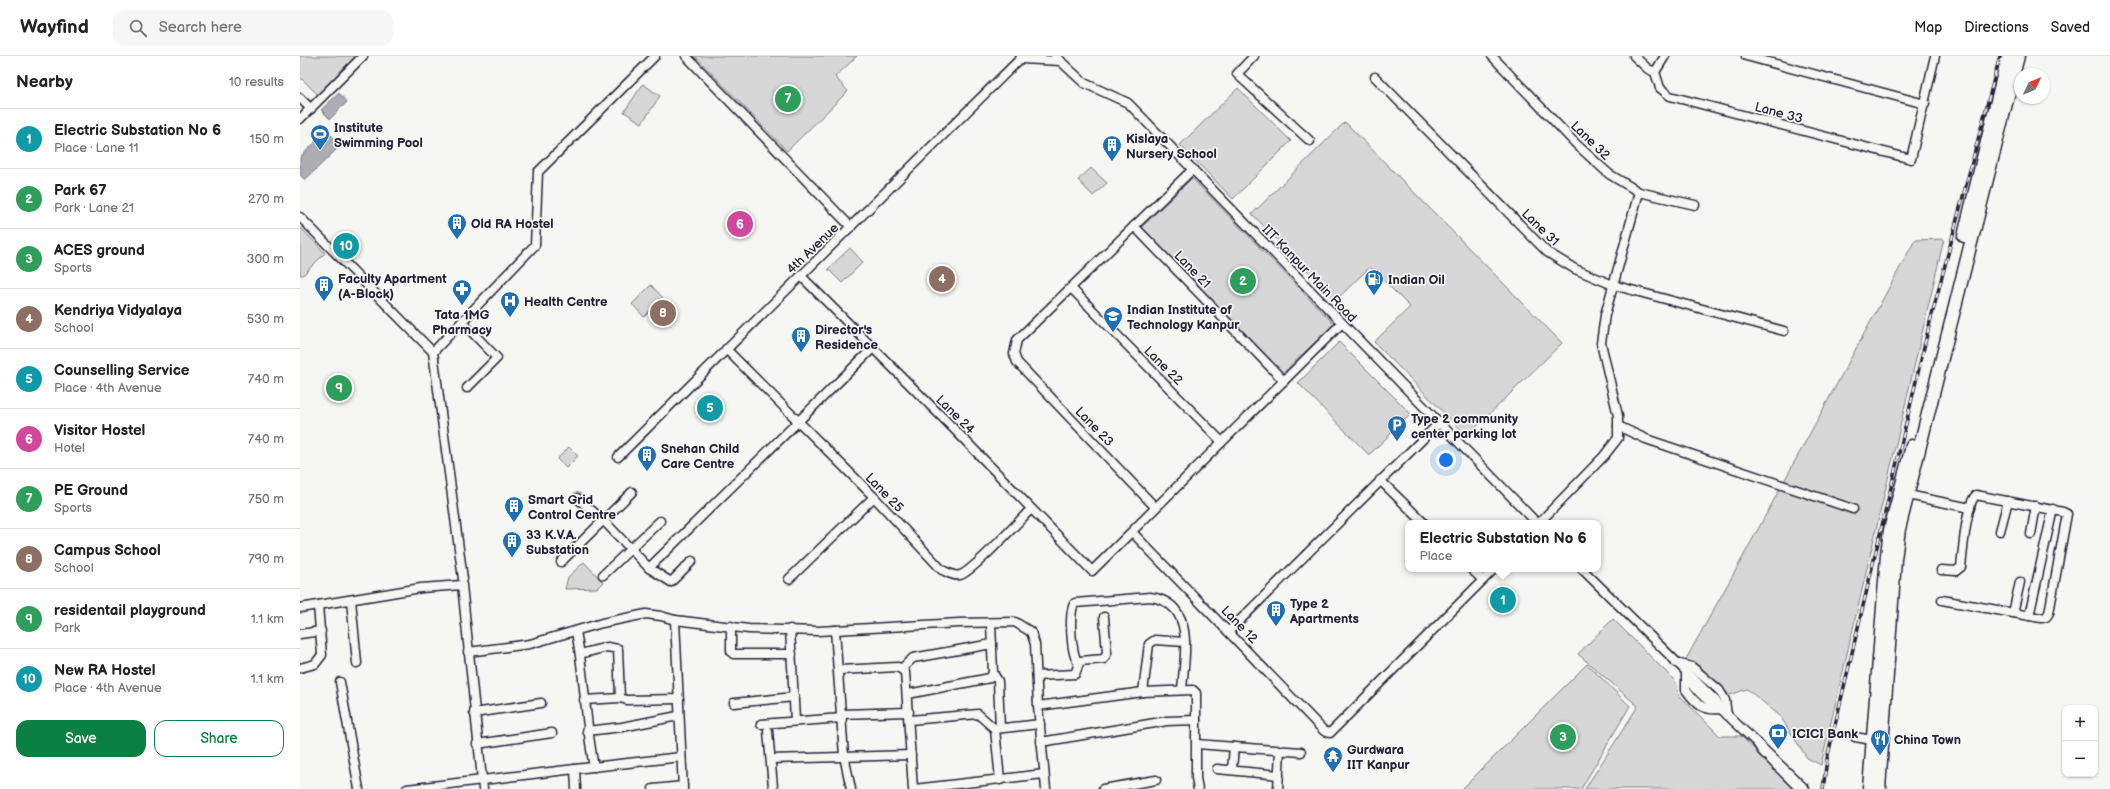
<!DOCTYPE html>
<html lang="en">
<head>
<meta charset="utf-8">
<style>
	:root { --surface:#fff; --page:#f6f6f6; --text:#222; --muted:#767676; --line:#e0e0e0; --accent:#0b8043 }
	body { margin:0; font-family:"Balsamiq Sans",sans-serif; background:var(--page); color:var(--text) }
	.controls { position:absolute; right:12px; bottom:12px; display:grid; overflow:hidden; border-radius:8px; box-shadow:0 1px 3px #0004 }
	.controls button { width:36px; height:36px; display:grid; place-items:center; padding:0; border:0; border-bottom:1px solid var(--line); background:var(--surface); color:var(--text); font:20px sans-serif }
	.compass { position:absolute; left:1714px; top:12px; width:36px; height:36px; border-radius:50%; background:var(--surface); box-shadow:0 1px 3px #0004; rotate:46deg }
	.you { position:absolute; left:1146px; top:404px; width:14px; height:14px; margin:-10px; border:3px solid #fff; border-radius:50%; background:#1a73e8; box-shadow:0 0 0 6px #1a73e833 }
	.badge { display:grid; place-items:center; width:26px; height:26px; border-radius:50%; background:var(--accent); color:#fff; font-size:13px; font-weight:700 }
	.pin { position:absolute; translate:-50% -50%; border:2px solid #fff; box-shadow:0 1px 4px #0006 }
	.popup { position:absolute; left:1105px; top:464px; width:196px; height:52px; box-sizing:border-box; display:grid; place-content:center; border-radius:8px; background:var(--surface); filter:drop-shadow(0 1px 3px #0005); font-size:13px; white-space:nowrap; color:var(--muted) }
	.popup b { font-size:15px; color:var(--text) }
	.popup::after { content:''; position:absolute; left:50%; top:100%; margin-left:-8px; border:8px solid transparent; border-top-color:var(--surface) }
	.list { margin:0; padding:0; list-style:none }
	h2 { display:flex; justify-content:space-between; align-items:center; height:52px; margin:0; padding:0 16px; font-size:17px }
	h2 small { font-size:13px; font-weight:400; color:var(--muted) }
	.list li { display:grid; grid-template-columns:26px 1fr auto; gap:12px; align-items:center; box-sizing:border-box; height:60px; padding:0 16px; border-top:1px solid var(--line) }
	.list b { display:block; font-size:15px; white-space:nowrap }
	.list p { margin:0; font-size:13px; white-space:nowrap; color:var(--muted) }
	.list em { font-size:13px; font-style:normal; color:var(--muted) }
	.actions { display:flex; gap:8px; padding:12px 16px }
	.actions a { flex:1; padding:9px 0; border:1px solid var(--accent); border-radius:12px; text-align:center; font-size:14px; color:var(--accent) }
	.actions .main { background:var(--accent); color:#fff }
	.icon { flex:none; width:22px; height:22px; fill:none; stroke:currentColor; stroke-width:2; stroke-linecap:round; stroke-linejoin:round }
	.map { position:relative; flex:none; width:1810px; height:733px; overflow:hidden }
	header { display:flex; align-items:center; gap:24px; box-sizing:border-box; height:56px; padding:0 20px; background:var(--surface); border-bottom:1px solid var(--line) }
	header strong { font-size:19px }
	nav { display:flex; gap:22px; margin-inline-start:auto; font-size:14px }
	.search { width:280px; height:36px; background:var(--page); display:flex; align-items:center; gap:10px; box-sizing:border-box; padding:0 14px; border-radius:12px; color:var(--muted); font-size:15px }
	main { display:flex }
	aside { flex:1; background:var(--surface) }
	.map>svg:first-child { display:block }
</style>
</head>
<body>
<header>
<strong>Wayfind</strong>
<div class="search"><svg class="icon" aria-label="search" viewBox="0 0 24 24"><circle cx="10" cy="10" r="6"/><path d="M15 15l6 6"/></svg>Search here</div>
<nav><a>Map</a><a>Directions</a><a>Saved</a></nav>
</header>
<main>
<aside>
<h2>Nearby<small>10 results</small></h2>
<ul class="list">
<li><span class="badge" style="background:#0f9aa8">1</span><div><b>Electric Substation No 6</b><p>Place · Lane 11</p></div><em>150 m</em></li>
<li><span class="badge" style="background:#2e9e5b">2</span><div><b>Park 67</b><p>Park · Lane 21</p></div><em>270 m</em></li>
<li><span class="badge" style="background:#2e9e5b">3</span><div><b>ACES ground</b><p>Sports</p></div><em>300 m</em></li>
<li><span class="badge" style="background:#8d6e63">4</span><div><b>Kendriya Vidyalaya</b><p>School</p></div><em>530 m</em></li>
<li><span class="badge" style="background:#0f9aa8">5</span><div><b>Counselling Service</b><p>Place · 4th Avenue</p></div><em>740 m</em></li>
<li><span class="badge" style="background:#d1479c">6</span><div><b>Visitor Hostel</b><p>Hotel</p></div><em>740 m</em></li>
<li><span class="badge" style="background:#2e9e5b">7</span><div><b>PE Ground</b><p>Sports</p></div><em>750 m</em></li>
<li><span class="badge" style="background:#8d6e63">8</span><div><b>Campus School</b><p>School</p></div><em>790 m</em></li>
<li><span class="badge" style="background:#2e9e5b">9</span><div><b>residentail playground</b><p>Park</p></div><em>1.1 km</em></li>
<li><span class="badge" style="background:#0f9aa8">10</span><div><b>New RA Hostel</b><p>Place · 4th Avenue</p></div><em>1.1 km</em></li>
</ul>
<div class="actions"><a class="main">Save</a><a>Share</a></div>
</aside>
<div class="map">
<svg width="1810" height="733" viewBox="0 0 1810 733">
	<rect width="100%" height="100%" fill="#f6f6f2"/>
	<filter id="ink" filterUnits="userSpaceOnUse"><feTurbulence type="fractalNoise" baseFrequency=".025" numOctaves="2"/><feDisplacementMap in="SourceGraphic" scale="8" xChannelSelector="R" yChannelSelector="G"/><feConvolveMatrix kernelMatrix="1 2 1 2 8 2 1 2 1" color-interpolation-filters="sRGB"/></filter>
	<g filter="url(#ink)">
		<g fill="#d7d7d7" stroke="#7c7c89">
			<polygon points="0,0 56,0 18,39 0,21"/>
			<polygon points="395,0 557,0 535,21 548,35 487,95"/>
			<polygon points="343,28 360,40 342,67 324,56"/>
			<polygon points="938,32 991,85 933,143 880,89"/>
			<polygon points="1045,66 1262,287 1167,380 1074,286 1110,251 1070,211 1036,244 952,158"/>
			<polygon points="791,112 807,127 793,140 778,124"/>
			<polygon points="892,122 1034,268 983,317 842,171"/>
			<polygon points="0,171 25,197 3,219 0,219"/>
			<polygon points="1644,183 1521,709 1507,702 1480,660 1447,633 1430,639 1386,603 1438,510 1615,184"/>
			<polygon points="550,192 563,206 542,227 528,213"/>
			<polygon points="351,229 363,242 344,261 332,248"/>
			<polygon points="1039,286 1111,358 1069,399 998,327"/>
			<polygon points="269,391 278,400 266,412 257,403"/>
			<polygon points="284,506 303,526 297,532 265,533 268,521"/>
			<polygon points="1313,563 1376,626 1379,639 1420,680 1441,680 1496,733 1285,733 1338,650 1278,598"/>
			<polygon points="1287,608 1330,650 1281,733 1162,733"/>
		</g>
		<g fill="#adadb3" stroke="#757583">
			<polygon points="39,37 47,46 30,63 21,54"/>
			<polygon points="27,75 41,89 5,124 0,119 0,101"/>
		</g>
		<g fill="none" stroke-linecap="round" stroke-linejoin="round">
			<defs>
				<g id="minor">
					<polyline points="386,0 551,171"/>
					<polyline points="721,0 721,3 761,5"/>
					<polyline points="755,0 784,27 828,47 1237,467"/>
					<polyline points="954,0 937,18 1010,85"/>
					<polyline points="1192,0 1276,88 1309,118 1339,136 1395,149"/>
					<polyline points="1334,0 1348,13 1355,16 1360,32 1370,40 1611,103 1635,0"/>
					<polyline points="1446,0 1625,48"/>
					<polyline points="1355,16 1365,0"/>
					<polyline points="1075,21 1247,196 1275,213 1313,229 1484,275"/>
					<polyline points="0,42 11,53"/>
					<polyline points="0,63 63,0"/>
					<polyline points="0,161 133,296"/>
					<polyline points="834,170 984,325"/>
					<polyline points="501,220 653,372 792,515 1042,267"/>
					<polyline points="771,232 922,386"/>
					<polyline points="162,266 197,302 167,332"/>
					<path d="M426 293 574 441 642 514C647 516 654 521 660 519 672 516 719 465 731 453"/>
					<polyline points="133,296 235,189 238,116 355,0"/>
					<polyline points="133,296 163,523"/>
					<polyline points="1318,370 1346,383 1553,453"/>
					<polyline points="318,401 723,0"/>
					<polyline points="1080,424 1124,467"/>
					<polyline points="1608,439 1670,452"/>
					<polyline points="277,442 303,464 349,512 573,292"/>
					<polyline points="855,451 717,306 714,298 717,284 893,113"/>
					<polyline points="1239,467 1304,400 1318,382 1318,360 1301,287 1305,259 1339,136"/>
					<polyline points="1700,475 1708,445"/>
					<polyline points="832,476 1024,675 1030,677 1194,513"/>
					<polyline points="1731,478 1736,450"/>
					<polyline points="261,506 332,436"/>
					<polyline points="349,512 371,526 392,505"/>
					<polyline points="1171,513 1183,524"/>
					<path d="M1282 513 1415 644 1421 653C1407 645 1393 632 1386 617"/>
					<path d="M1641 514 1656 515 1661 511C1663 496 1666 447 1676 439L1763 456 1767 458 1749 557 1746 561 1741 562 1642 544"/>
					<polyline points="303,519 360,465"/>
					<polyline points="489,523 574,441"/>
					<polyline points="51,544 57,607"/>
					<polyline points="0,552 121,532 162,529 183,733"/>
					<polyline points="1713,557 1720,526"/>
					<polyline points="1729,560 1753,453"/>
					<polyline points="375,564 383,733"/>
					<polyline points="431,570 431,595 433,598 492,598"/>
					<polyline points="490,573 495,664"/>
					<polyline points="535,574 544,700 551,733"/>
					<polyline points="929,575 1140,366"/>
					<path d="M276 576C285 620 285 666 294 711"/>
					<polyline points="0,578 21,575"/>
					<polyline points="168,596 230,588 302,567 346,558 361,560 375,564 449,573 518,575 659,567 715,566 731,576 735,588 738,650 746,733"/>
					<polyline points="280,598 307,591 318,593 320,642 327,644 379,643"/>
					<path d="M778 606C771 600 768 553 775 547L850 541C897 547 884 601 882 634"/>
					<polyline points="1376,607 1392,611 1419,634 1425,644 1427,659"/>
					<polyline points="0,612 15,608 22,599 18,549"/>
					<polyline points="601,613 613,602 692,588"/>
					<polyline points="539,614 598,611 605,616 613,733"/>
					<polyline points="693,617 698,625 700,672"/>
					<path d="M1386 618V634C1396 648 1403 655 1421 653L1457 687"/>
					<polyline points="737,620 775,618 780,605 804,603 807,597 804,561"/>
					<polyline points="40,626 59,733"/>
					<polyline points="843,636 849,588 855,584 885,586"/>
					<polyline points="608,638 690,622 693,617 691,567"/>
					<polyline points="284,644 320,642"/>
					<polyline points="434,647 494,641"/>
					<polyline points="738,650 843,636 893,634 896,637 896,722 898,733"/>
					<polyline points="174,657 241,647"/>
					<polyline points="541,658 609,656"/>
					<polyline points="610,664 678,658 695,673 740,668"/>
					<polyline points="461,668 542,662"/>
					<polyline points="695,673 700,724"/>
					<polyline points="287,675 322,671 378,660"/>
					<polyline points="468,675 473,731"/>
					<polyline points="1555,681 1572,684"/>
					<polyline points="741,686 867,665 896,664"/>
					<polyline points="177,688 252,677"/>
					<polyline points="897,688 1001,696"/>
					<polyline points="471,703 611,699"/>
					<polyline points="917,713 979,719"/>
					<polyline points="932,713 934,691"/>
					<polyline points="107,733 275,713"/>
					<polyline points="276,733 275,713 381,701"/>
					<polyline points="353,733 383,730"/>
					<polyline points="614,733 744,718"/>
					<polyline points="803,733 856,724"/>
					<polyline points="978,733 980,694"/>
					<polyline points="1500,733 1462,695 1457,687 1505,733"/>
				</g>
				<g id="highway">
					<polyline points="1664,180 1708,0"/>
					<polyline points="1569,733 1587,499 1590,474 1612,390"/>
					<polyline points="1579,733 1595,503 1599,473 1718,0"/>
				</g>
			</defs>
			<use href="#minor" stroke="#22223b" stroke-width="11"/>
			<use href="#highway" stroke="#22223b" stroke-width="15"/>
			<use href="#minor" stroke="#f6f6f2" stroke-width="8"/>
			<use href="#highway" stroke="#f6f6f2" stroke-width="12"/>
			<defs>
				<polyline id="rail" points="1523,733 1527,703 1629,270 1700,0"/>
			</defs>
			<use href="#rail" stroke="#22223b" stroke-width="3.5"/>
			<use href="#rail" stroke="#f6f6f2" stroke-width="2" stroke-dasharray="6" stroke-linecap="butt"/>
		</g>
	</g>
	<defs>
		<symbol id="stadium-pin" viewBox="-11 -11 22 30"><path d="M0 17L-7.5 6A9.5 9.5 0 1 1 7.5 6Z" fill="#1f6fb2" stroke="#f6f6f2"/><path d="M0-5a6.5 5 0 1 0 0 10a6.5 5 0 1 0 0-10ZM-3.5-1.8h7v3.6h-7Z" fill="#fff"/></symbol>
		<symbol id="building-pin" viewBox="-11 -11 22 30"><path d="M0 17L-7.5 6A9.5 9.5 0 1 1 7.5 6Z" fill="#1f6fb2" stroke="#f6f6f2"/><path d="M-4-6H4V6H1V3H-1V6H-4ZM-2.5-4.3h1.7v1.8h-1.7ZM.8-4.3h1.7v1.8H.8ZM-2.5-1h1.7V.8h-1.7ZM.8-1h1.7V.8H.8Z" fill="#fff"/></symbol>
		<symbol id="fuel-pin" viewBox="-11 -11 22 30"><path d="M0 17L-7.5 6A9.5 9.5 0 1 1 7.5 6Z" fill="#1f6fb2" stroke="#f6f6f2"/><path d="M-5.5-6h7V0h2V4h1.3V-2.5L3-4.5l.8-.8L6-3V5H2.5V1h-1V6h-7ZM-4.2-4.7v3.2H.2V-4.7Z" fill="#fff"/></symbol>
		<symbol id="pharmacy-pin" viewBox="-11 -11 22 30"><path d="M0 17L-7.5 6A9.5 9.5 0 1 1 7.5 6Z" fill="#1f6fb2" stroke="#f6f6f2"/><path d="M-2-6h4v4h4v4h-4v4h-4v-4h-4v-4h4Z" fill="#fff"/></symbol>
		<symbol id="hospital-pin" viewBox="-11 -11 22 30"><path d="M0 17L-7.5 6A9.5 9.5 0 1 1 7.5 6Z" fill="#1f6fb2" stroke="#f6f6f2"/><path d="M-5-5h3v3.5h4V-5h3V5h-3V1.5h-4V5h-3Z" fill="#fff"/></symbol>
		<symbol id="university-pin" viewBox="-11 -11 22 30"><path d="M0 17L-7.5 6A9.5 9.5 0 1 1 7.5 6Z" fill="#1f6fb2" stroke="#f6f6f2"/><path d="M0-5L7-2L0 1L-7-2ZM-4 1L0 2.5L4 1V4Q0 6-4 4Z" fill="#fff"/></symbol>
		<symbol id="parking-pin" viewBox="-11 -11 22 30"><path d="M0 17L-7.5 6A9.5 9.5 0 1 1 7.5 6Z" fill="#1f6fb2" stroke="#f6f6f2"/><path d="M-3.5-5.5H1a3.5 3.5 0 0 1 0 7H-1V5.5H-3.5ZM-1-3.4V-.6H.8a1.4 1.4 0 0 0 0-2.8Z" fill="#fff"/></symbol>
		<symbol id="bank-pin" viewBox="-11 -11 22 30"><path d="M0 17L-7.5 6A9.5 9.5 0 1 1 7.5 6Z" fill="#1f6fb2" stroke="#f6f6f2"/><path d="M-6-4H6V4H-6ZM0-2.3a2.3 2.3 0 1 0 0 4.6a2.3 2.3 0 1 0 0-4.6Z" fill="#fff"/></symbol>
		<symbol id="restaurant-pin" viewBox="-11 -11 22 30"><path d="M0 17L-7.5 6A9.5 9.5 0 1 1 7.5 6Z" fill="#1f6fb2" stroke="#f6f6f2"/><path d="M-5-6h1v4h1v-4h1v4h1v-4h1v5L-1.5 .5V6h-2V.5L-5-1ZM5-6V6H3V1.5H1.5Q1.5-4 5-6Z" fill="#fff"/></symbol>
		<symbol id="temple-pin" viewBox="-11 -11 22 30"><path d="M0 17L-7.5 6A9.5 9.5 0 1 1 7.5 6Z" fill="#1f6fb2" stroke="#f6f6f2"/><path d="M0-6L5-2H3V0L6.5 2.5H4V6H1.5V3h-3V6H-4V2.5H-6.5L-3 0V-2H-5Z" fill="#fff"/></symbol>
	</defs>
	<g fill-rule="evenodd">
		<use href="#stadium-pin" x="9" y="67" width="22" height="30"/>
		<use href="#building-pin" x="801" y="78" width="22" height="30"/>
		<use href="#building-pin" x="146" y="156" width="22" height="30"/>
		<use href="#fuel-pin" x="1063" y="212" width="22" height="30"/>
		<use href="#building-pin" x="13" y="218" width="22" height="30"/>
		<use href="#pharmacy-pin" x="151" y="222" width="22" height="30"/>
		<use href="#hospital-pin" x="199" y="234" width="22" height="30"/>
		<use href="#university-pin" x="802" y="249" width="22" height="30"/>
		<use href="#building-pin" x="490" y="269" width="22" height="30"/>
		<use href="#parking-pin" x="1086" y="358" width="22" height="30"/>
		<use href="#building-pin" x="336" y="388" width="22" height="30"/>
		<use href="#building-pin" x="203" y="439" width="22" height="30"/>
		<use href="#building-pin" x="201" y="474" width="22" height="30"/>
		<use href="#building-pin" x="965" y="543" width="22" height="30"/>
		<use href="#bank-pin" x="1467" y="666" width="22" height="30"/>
		<use href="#restaurant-pin" x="1569" y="672" width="22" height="30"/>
		<use href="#temple-pin" x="1022" y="689" width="22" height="30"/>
	</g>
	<g text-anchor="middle" stroke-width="3.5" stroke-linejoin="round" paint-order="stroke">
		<g font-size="13" fill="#22223b" stroke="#f6f6f2">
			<text transform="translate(1479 56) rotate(15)" y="5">Lane 33</text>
			<text transform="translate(1291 84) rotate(44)" y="5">Lane 32</text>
			<text transform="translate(1241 171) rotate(44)" y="5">Lane 31</text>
			<text transform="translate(512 192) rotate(-44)" y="5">4th Avenue</text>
			<text transform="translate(893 213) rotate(46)" y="5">Lane 21</text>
			<text transform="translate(1010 217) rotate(46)" y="5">IIT Kanpur Main Road</text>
			<text transform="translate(864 309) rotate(45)" y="5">Lane 22</text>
			<text transform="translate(656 358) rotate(45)" y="5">Lane 24</text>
			<text transform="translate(795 370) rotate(46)" y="5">Lane 23</text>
			<text transform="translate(585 436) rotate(46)" y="5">Lane 25</text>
			<text transform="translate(940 568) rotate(46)" y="5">Lane 12</text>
		</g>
		<g font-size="13" font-weight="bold" fill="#22223b" stroke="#f6f6f2" text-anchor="start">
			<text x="34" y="76">Institute<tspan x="34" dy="15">Swimming Pool</tspan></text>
			<text x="826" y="87">Kislaya<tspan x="826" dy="15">Nursery School</tspan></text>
			<text x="171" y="172">Old RA Hostel</text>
			<text x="38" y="227">Faculty Apartment<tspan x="38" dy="15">(A-Block)</tspan></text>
			<text x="1088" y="228">Indian Oil</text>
			<text x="224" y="250">Health Centre</text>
			<text x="827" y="258">Indian Institute of<tspan x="827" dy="15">Technology Kanpur</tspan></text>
			<text x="162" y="263" text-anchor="middle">Tata 1MG<tspan x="162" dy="15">Pharmacy</tspan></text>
			<text x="515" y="278">Director's<tspan x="515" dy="15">Residence</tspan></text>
			<text x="1111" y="367">Type 2 community<tspan x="1111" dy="15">center parking lot</tspan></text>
			<text x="361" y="397">Snehan Child<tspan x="361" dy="15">Care Centre</tspan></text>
			<text x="228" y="448">Smart Grid<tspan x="228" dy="15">Control Centre</tspan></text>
			<text x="226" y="483">33 K.V.A.<tspan x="226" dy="15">Substation</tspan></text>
			<text x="990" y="552">Type 2<tspan x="990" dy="15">Apartments</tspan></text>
			<text x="1492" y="682">ICICI Bank</text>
			<text x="1594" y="688">China Town</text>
			<text x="1047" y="698">Gurdwara<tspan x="1047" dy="15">IIT Kanpur</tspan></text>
		</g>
	</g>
</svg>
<div class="controls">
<button>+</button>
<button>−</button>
</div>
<svg class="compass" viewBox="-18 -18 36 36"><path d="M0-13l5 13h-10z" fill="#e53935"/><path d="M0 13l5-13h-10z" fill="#767676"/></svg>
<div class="you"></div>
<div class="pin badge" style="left:1203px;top:544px;background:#0f9aa8">1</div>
<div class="popup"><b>Electric Substation No 6</b>Place</div>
<div class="pin badge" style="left:943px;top:225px;background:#2e9e5b">2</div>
<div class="pin badge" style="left:1263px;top:681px;background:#2e9e5b">3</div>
<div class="pin badge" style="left:642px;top:223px;background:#8d6e63">4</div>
<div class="pin badge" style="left:410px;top:352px;background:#0f9aa8">5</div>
<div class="pin badge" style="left:440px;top:168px;background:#d1479c">6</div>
<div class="pin badge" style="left:488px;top:43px;background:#2e9e5b">7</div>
<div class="pin badge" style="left:363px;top:257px;background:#8d6e63">8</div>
<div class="pin badge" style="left:39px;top:332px;background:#2e9e5b">9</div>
<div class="pin badge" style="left:46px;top:190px;background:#0f9aa8">10</div>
</div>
</main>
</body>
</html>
